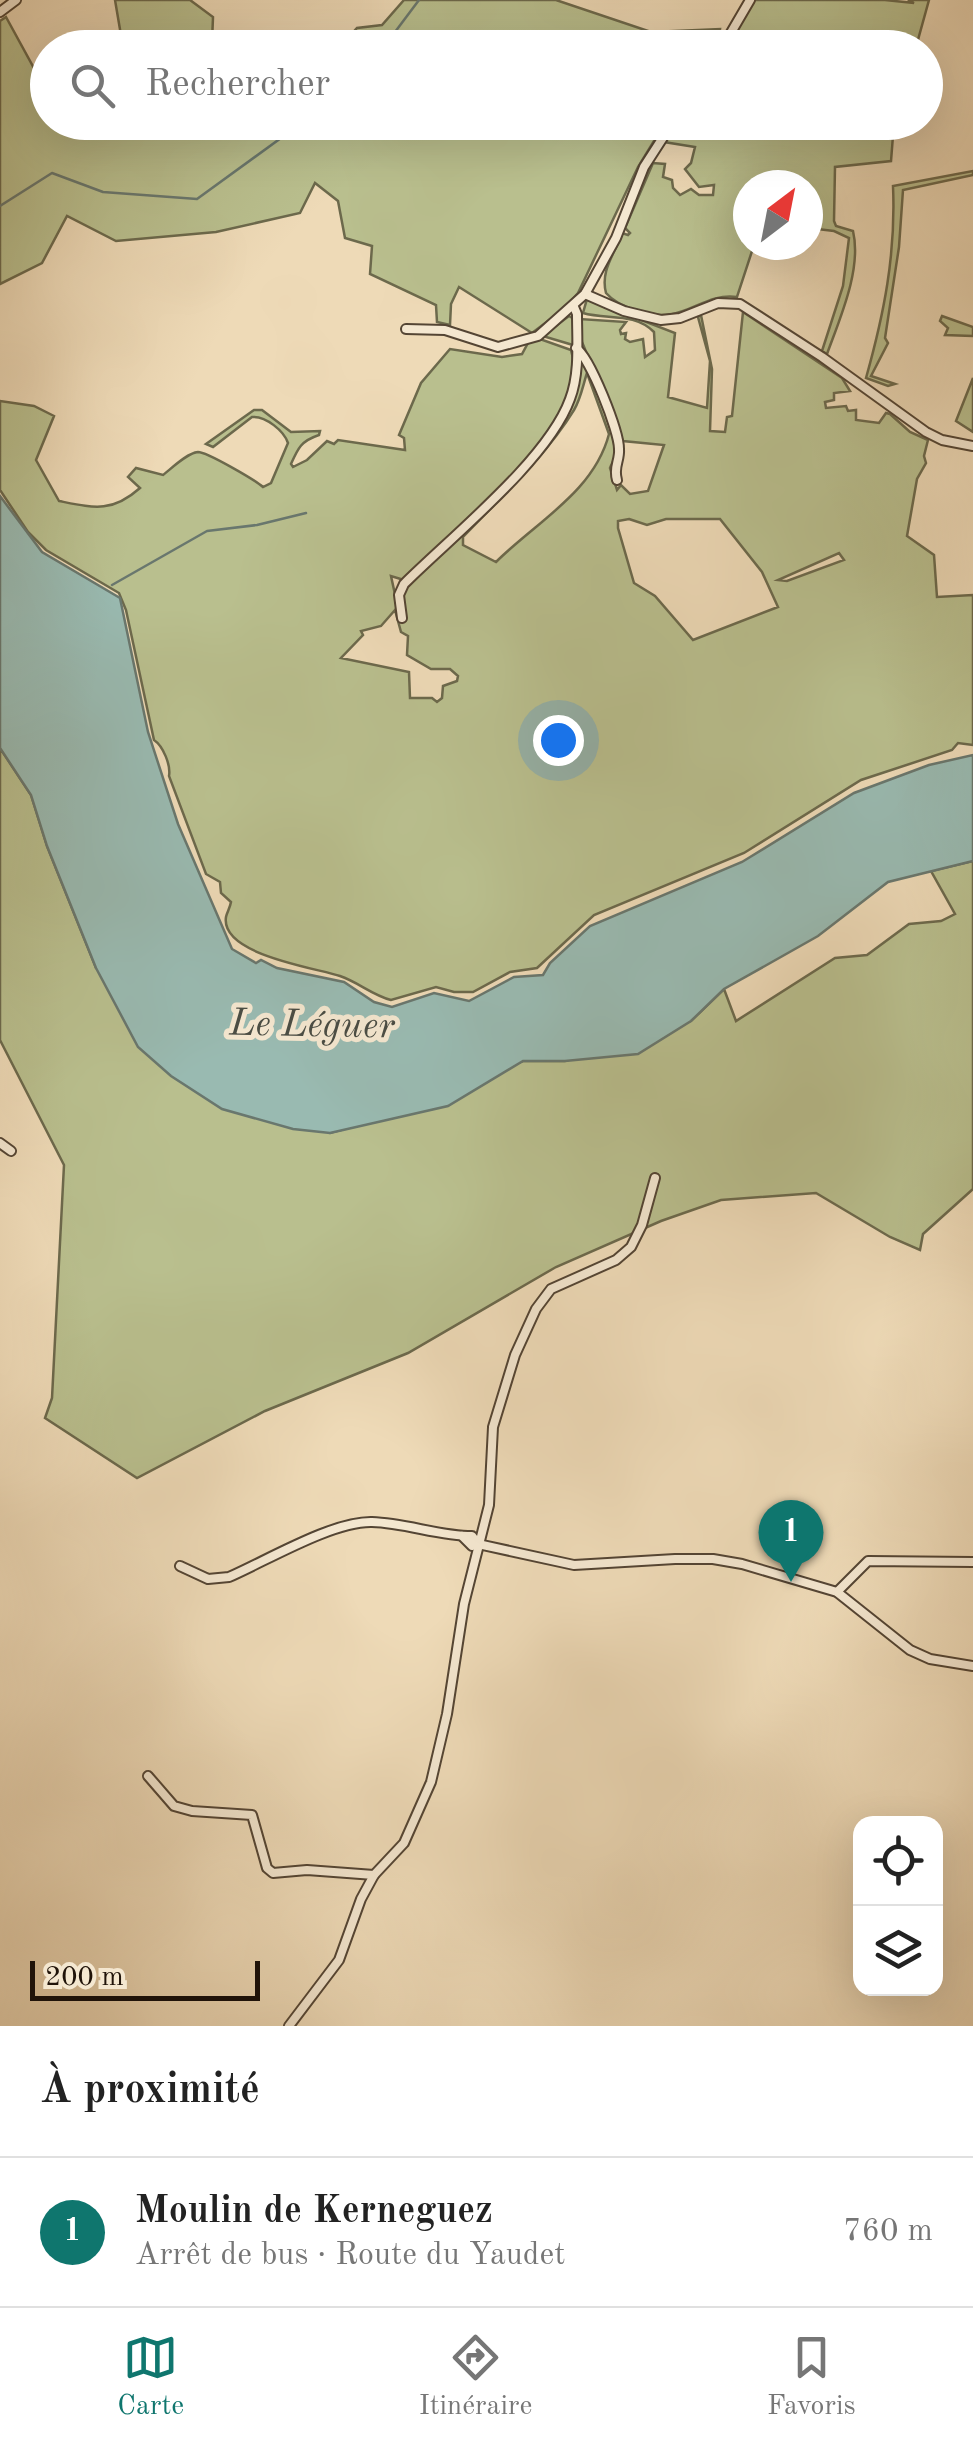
<!DOCTYPE html>
<html lang="fr">
<head>
<meta charset="utf-8">
<style>
	:root { --surface:#fff; --page:#f2f2f2; --text:#222; --muted:#767676; --line:#e0e0e0; --accent:#0f766e }
	body { margin:0; font-family:"Old Standard TT",serif; background:var(--page); color:var(--text) }
	.controls { position:absolute; right:30px; bottom:30px; display:grid; overflow:hidden; border-radius:20px; box-shadow:0 10px 40px #0002 }
	.controls button { width:90px; height:90px; display:grid; place-items:center; padding:0; border:0; border-bottom:2px solid var(--line); background:var(--surface); color:var(--text); font:50px sans-serif }
	.compass { position:absolute; left:733px; top:170px; width:90px; height:90px; border-radius:50%; background:var(--surface); box-shadow:0 10px 40px #0002; rotate:32deg }
	.scale { position:absolute; left:30px; bottom:25px; width:230px; box-sizing:border-box; padding-left:10px; border:5px solid #201309; border-top:0; font-size:28px; line-height:35px; white-space:nowrap; color:#201309; -webkit-text-stroke:8px #f4e7d0; paint-order:stroke }
	.you { position:absolute; left:558px; top:740px; width:35px; height:35px; margin:-25px; border:8px solid #fff; border-radius:50%; background:#1a73e8; box-shadow:0 0 0 15px #1a73e833 }
	.badge { display:grid; place-items:center; width:65px; height:65px; border-radius:50%; background:var(--accent); color:#fff; font-size:32px; font-weight:700 }
	.pin { position:absolute; translate:-50% -82px; filter:drop-shadow(0 2px 5px #0008) }
	.pin::after { content:''; position:absolute; top:52px; width:35px; height:30px; background:inherit; clip-path:polygon(0 0,100% 0,50% 100%) }
	.list { margin:0; padding:0; list-style:none }
	h2 { display:flex; justify-content:space-between; align-items:center; height:130px; margin:0; padding:0 40px; font-size:42px }
	h2 small { font-size:32px; font-weight:400; color:var(--muted) }
	.list li { display:grid; grid-template-columns:65px 1fr auto; gap:30px; align-items:center; box-sizing:border-box; height:150px; padding:0 40px; border-top:2px solid var(--line) }
	.list b { display:block; font-size:38px; white-space:nowrap }
	.list p { margin:0; font-size:32px; white-space:nowrap; color:var(--muted) }
	.list em { font-size:32px; font-style:normal; color:var(--muted) }
	.icon { flex:none; width:55px; height:55px; fill:none; stroke:currentColor; stroke-width:2; stroke-linecap:round; stroke-linejoin:round }
	.map { position:relative; flex:none; width:973px; height:2026px; overflow:hidden }
	.search { position:absolute; background:var(--surface); box-shadow:0 10px 40px #0002; left:30px; right:30px; top:30px; height:110px; display:flex; align-items:center; gap:25px; box-sizing:border-box; padding:0 35px; border-radius:55px; color:var(--muted); font-size:38px }
	.sheet { height:280px; background:var(--surface) }
	nav { display:flex; justify-content:space-around; align-items:center; box-sizing:border-box; height:140px; border-top:2px solid var(--line); background:var(--surface); font-size:28px; color:var(--muted) }
	nav a { display:grid; justify-items:center; gap:5px }
	nav .on { color:var(--accent) }
	.map>svg:first-child { display:block }
</style>
</head>
<body>
<div class="map">
<svg width="973" height="2026" viewBox="0 0 973 2026">
	<rect width="100%" height="100%" fill="#eedab7"/>
	<filter id="stains"><feTurbulence type="fractalNoise" baseFrequency=".002" numOctaves="4"/><feColorMatrix values="0 0 0 0 .2 0 0 0 0 .09 0 0 0 0 .02 0 0 0 .5 -.17"/></filter>
	<radialGradient id="worn" r=".72"><stop offset=".6" stop-color="#630" stop-opacity="0"/><stop offset="1" stop-color="#630" stop-opacity=".3"/></radialGradient>
	<g fill="#b9bf8e" stroke="#6c694c" stroke-width="2.5" fill-rule="evenodd">
		<polygon points="115,0 190,0 213,17 212,43 221,47 123,47"/>
		<polygon points="404,0 556,0 651,32 720,29 717,48 340,47 357,28 382,25"/>
		<polygon points="754,0 885,0 914,3 908,0 929,0 916,47 725,48"/>
		<polygon points="6,17 35,70 47,71 48,122 264,122 268,129 274,122 665,123 638,167 578,293 564,309 532,333 459,287 451,304 450,325 437,322 436,305 370,274 372,246 345,238 338,201 315,183 300,213 216,232 116,241 67,216 42,263 0,284 0,21"/>
		<path d="M676 123H894L891 161 835 167 834 221 836 226 853 231C862 269 840 318 827 354L822 351 843 286 849 238 834 231 808 228V185H748V245H754L737 297C699 292 685 328 634 310 622 305 614 302 606 293 600 270 615 254 622 233L628 235 630 233 625 228 653 163 665 164 663 177 672 180 673 188 680 195 691 189 699 195H713L714 185 699 187 685 169 691 163 695 147 664 142Z"/>
		<path d="M973 171V175L903 190 899 247 885 338 888 343 871 376 895 384 888 386 866 378C884 314 896 254 893 186Z"/>
		<path d="M587 299 675 333 668 397 707 408 710 361 698 317 701 315 712 369 710 431 725 432 727 417 732 416 743 312 842 378 850 391 834 393V400L825 402 826 408 846 406 848 411 856 410V420L879 423 886 413 890 414 910 432 928 440 924 456 926 463 917 479 907 536 934 555 937 597 973 595V745L958 743 952 750 861 780 744 853 594 915 537 968 510 972 473 992H454L436 987 391 1000C372 995 358 982 340 976 317 968 220 955 226 917 227 912 230 908 231 902L221 893 220 882 206 874 169 776C171 765 163 746 154 740L126 610 119 593 46 550 28 532 0 490V401L34 406 54 416 36 460 59 501C94 508 112 513 140 488L128 477 136 468 163 475C172 468 187 453 198 452 207 452 255 480 263 487L271 483 288 443C284 431 266 416 252 417L213 447 206 444 254 410H262L291 432 320 431 319 435C301 441 298 448 291 464L293 467 307 460 327 441 334 444 338 440 405 450 404 438 399 435 421 383 450 349 502 357 522 354 528 343 540 339 571 350C594 419 452 538 404 580L391 576 396 599 518 474 570 408 580 354C589 373 620 435 616 454 615 459 612 463 610 468L617 490 621 485 630 494 648 491 664 445 623 441 582 342 580 319 626 322 620 330 621 334 626 333 625 339 630 342 643 339 645 357 655 350 654 332C634 312 607 320 583 313ZM587 373 609 434C594 492 536 522 496 562L463 545V537C501 497 545 457 574 410 581 398 583 385 587 373ZM629 519 647 525 666 519H720L762 572 778 607 693 640 655 596 634 583 618 528V521ZM839 553 844 560 787 581 778 580ZM395 610 401 632 408 636 407 655 431 669H450L458 676 457 681 443 686 442 698 437 702 432 698H410L409 672 341 658 363 635 361 631 381 626Z"/>
		<polygon points="569,316 574,319 573,345 546,337 545,334"/>
		<polygon points="942,316 973,327 973,336 945,335 948,328 940,321"/>
		<polygon points="973,378 973,432 956,421"/>
		<polygon points="0,748 31,795 47,846 96,968 330,1133 386,1118 523,1061 565,1061 691,1021 724,989 736,1021 835,958 867,955 909,924 941,921 955,914 931,871 973,861 973,1189 923,1234 920,1250 890,1237 816,1193 721,1200 661,1221 556,1267 408,1353 265,1411 137,1478 45,1418 52,1398 64,1165 0,1040"/>
	</g>
	<polygon fill="#99bab1" stroke="#69776e" stroke-width="2.5" points="0,496 42,552 120,598 148,732 178,824 232,949 256,963 261,960 277,968 344,982 374,1002 392,1007 434,993 469,1001 514,977 543,975 550,963 590,926 742,862 854,793 929,765 973,755 973,861 888,882 818,936 724,989 691,1021 638,1054 565,1061 523,1061 448,1106 330,1133 293,1129 222,1109 171,1076 138,1047 96,968 47,846 31,795 0,748"/>
	<g fill="none" stroke-linecap="round" stroke-linejoin="round">
		<g stroke="#69776e" stroke-width="2.5">
			<polyline points="383,48 419,0"/>
			<polyline points="0,206 52,173 103,192 197,199 303,122"/>
			<polyline points="112,585 207,531 257,525 306,513"/>
		</g>
		<defs>
			<g id="minor">
				<polyline points="0,12 16,0"/>
				<polyline points="722,48 750,0"/>
				<polyline points="585,294 624,311 661,320 680,318 718,303 740,304 822,357 926,432 942,440 973,446"/>
				<polyline points="406,329 445,330 498,347 538,336 585,294 616,238 644,167 673,122"/>
				<path d="M576 348C590 357 619 431 619 449 620 461 613 467 617 480"/>
				<path d="M402 618 399 595 404 584C451 537 548 460 570 399 580 373 577 341 577 314L574 307"/>
				<polyline points="0,1143 11,1151"/>
				<polyline points="462,1536 472,1546 478,1544 574,1565 675,1559 713,1559 742,1564 837,1592 910,1650 930,1659 973,1666"/>
				<path d="M180 1566 208 1579 229 1577C268 1560 333 1521 372 1522 406 1523 439 1536 472 1536L478 1544"/>
				<polyline points="837,1592 868,1561 973,1562"/>
				<polyline points="148,1776 174,1806 192,1811 252,1815 267,1868 273,1873 307,1870 374,1875"/>
				<polyline points="289,2026 339,1960 361,1899 374,1875 404,1843 431,1782 447,1714 464,1604 489,1505 493,1427 515,1355 536,1309 551,1289 616,1260 631,1247 642,1225 655,1178"/>
			</g>
		</defs>
		<use href="#minor" stroke="#544534" stroke-width="12"/>
		<use href="#minor" stroke="#f4e7d0" stroke-width="8"/>
	</g>
	<g text-anchor="middle" stroke-width="10" stroke-linejoin="round" paint-order="stroke">
		<g font-size="38" font-style="italic" fill="#4a4d44" stroke="#f4e7d0">
			<text transform="translate(312 1023) rotate(1)" y="13">Le Léguer</text>
		</g>
	</g>
	<rect width="100%" height="100%" filter="url(#stains)"/>
	<rect width="100%" height="100%" fill="url(#worn)"/>
</svg>
<div class="controls">
<button><svg class="icon" aria-label="locate" viewBox="0 0 24 24"><circle cx="12" cy="12" r="6"/><path d="M12 2v4M12 18v4M2 12h4M18 12h4"/></svg></button>
<button><svg class="icon" aria-label="layers" viewBox="0 0 24 24"><path d="M12 4l9 5-9 5-9-5zM3 14l9 5 9-5"/></svg></button>
</div>
<svg class="compass" viewBox="-18 -18 36 36"><path d="M0-13l5 13h-10z" fill="#e53935"/><path d="M0 13l5-13h-10z" fill="#767676"/></svg>
<div class="scale">200 m</div>
<div class="you"></div>
<div class="pin badge" style="left:791px;top:1582px">1</div>
<div class="search"><svg class="icon" aria-label="search" viewBox="0 0 24 24"><circle cx="10" cy="10" r="6"/><path d="M15 15l6 6"/></svg>Rechercher</div>
</div>
<section class="sheet">
<h2>À proximité<small></small></h2>
<ul class="list">
<li><span class="badge">1</span><div><b>Moulin de Kerneguez</b><p>Arrêt de bus · Route du Yaudet</p></div><em>760 m</em></li>
</ul>
</section>
<nav>
<a class="on"><svg class="icon" aria-label="map" viewBox="0 0 24 24"><path d="M3 6l6-2 6 2 6-2v14l-6 2-6-2-6 2zM9 4v14M15 6v14"/></svg>Carte</a>
<a><svg class="icon" aria-label="directions" viewBox="0 0 24 24"><path d="M12 3l9 9-9 9-9-9zM9 14v-3h6M13 9l2 2-2 2"/></svg>Itinéraire</a>
<a><svg class="icon" aria-label="saved" viewBox="0 0 24 24"><path d="M7 4h10v16l-5-4-5 4z"/></svg>Favoris</a>
</nav>
</body>
</html>
